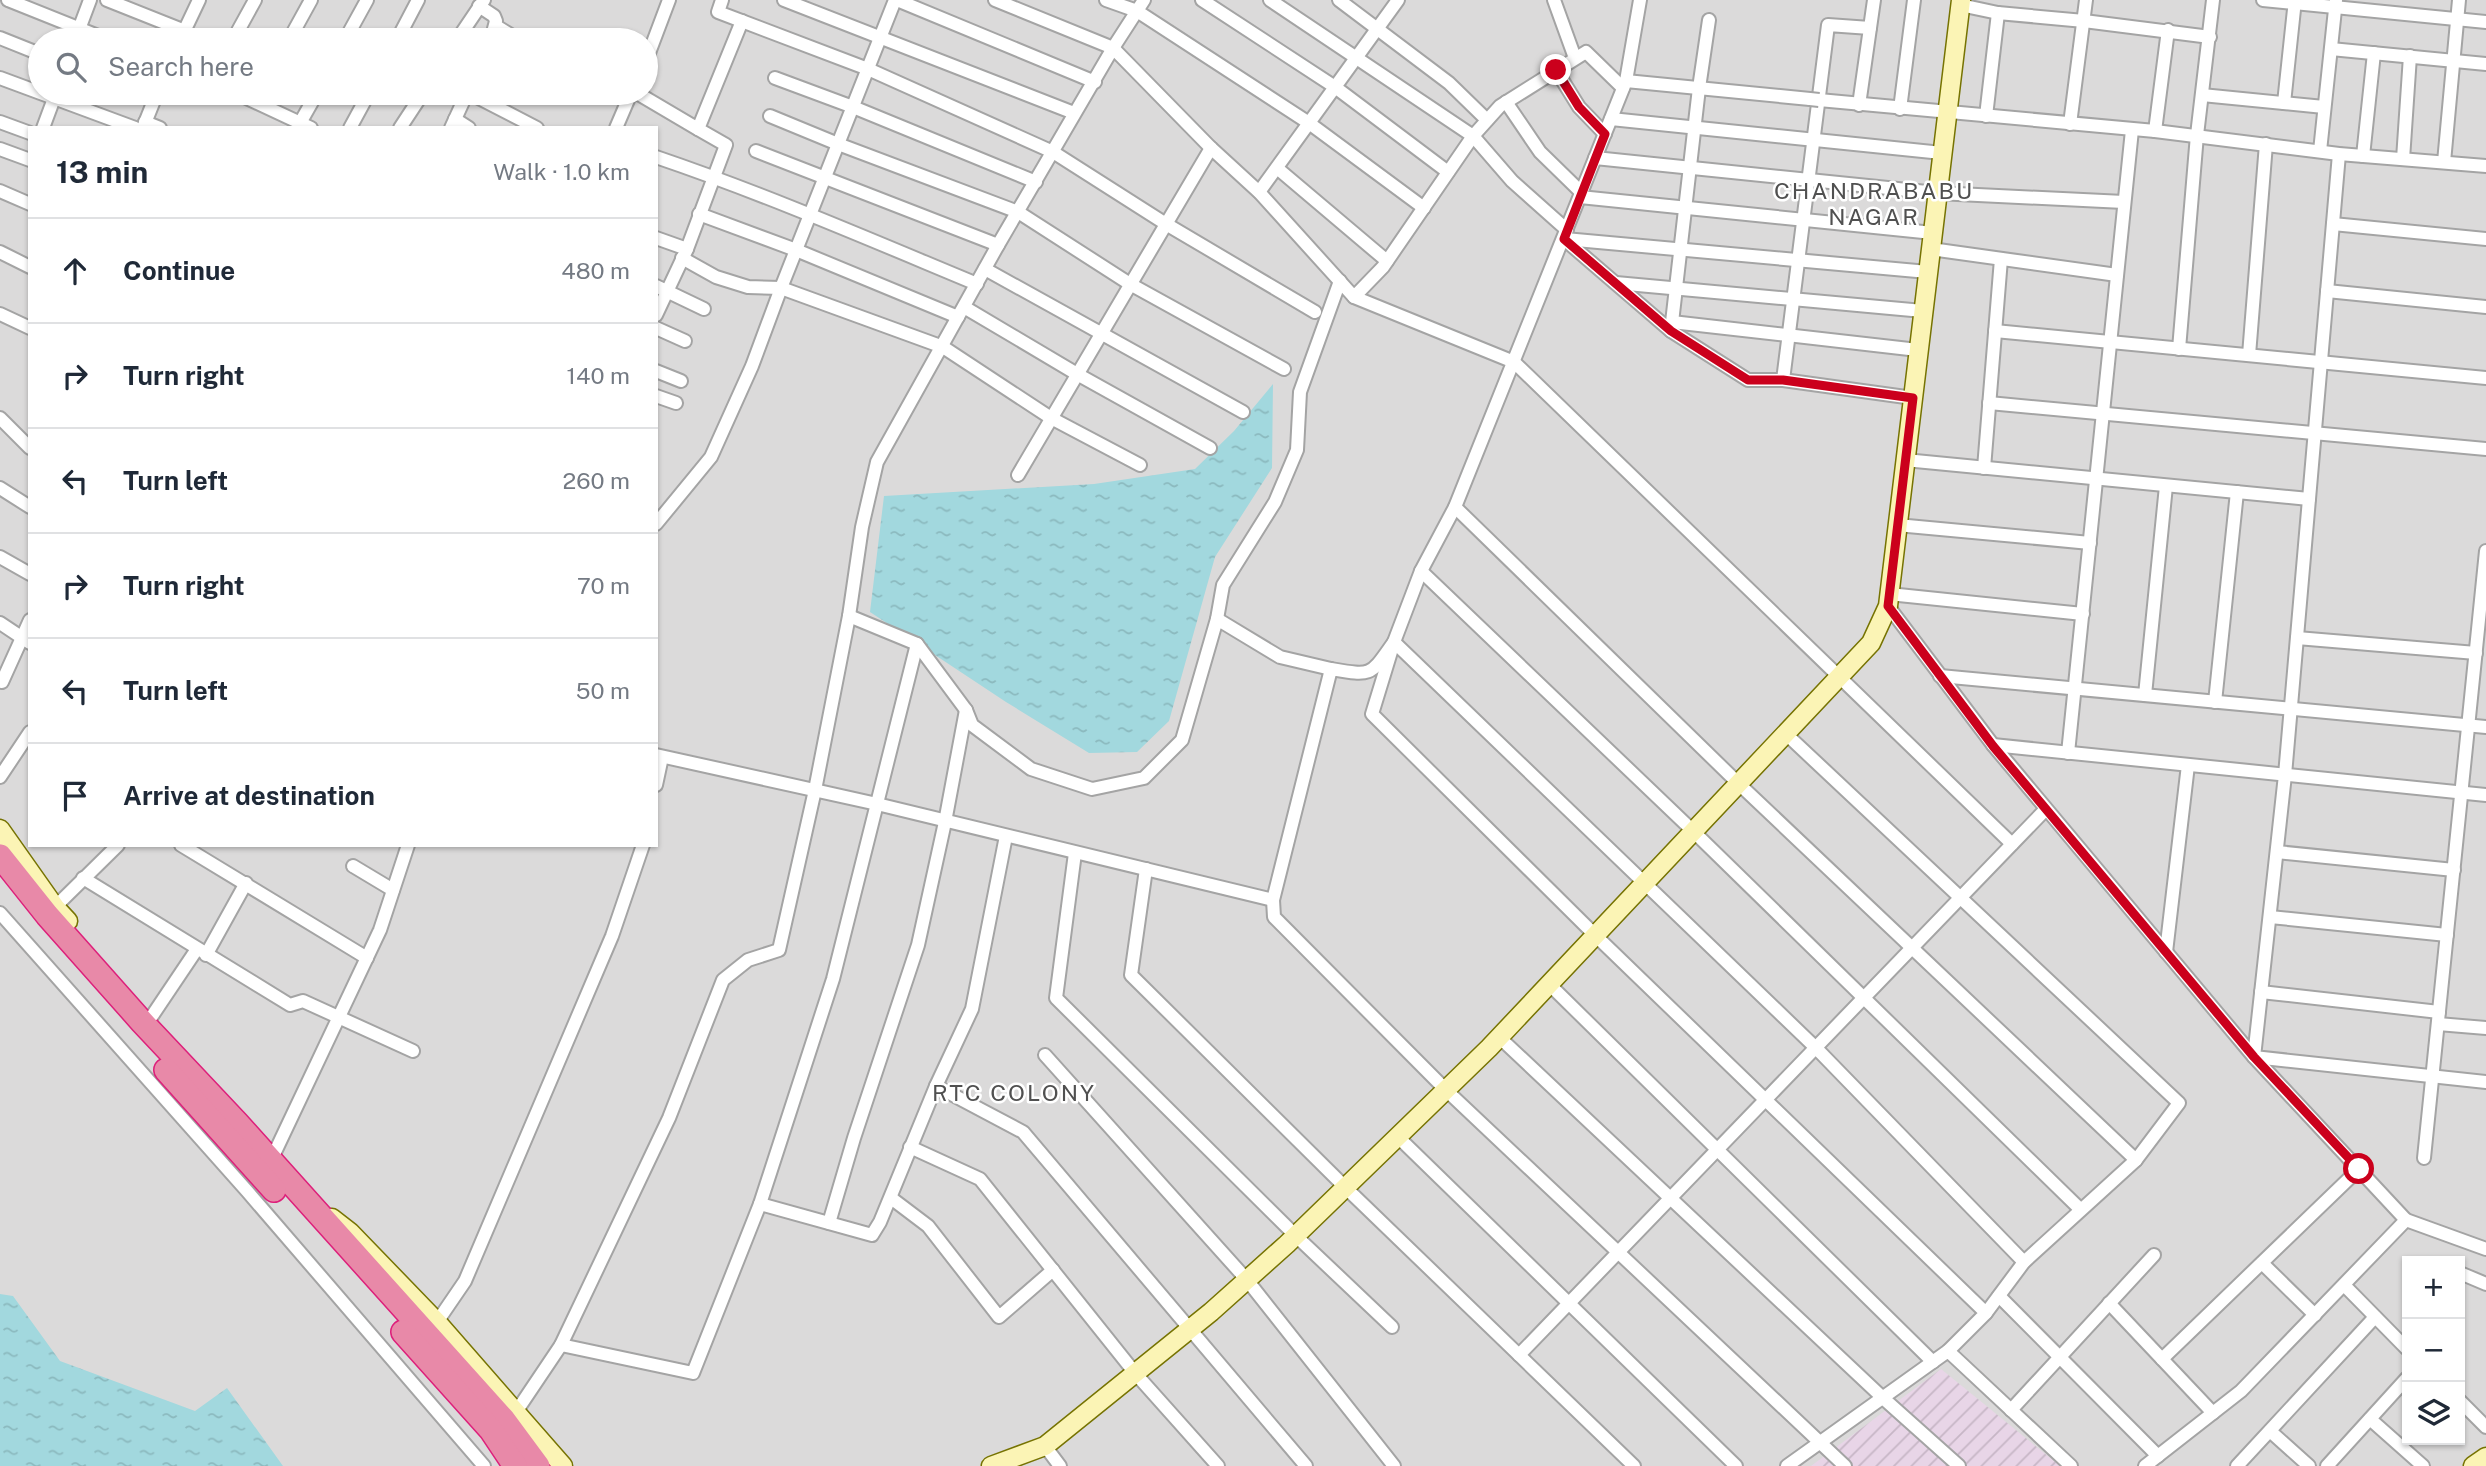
<!DOCTYPE html>
<html lang="en">
<head>
<meta charset="utf-8">
<style>
	:root { --surface:#fff; --page:#f2f2f3; --text:#1f2937; --muted:#747a83; --line:#e0e1e3 }
	body { margin:0; font-family:"Public Sans",sans-serif; background:var(--page); color:var(--text) }
	.controls { position:absolute; right:21px; bottom:21px; display:grid; overflow:hidden; border-radius:0px; box-shadow:0 2px 5px #0004 }
	.controls button { width:63px; height:63px; display:grid; place-items:center; padding:0; border:0; border-bottom:2px solid var(--line); background:var(--surface); color:var(--text); font:35px sans-serif }
	.stop { position:absolute; width:21px; height:21px; margin:-16px; border:5px solid #cb001c; border-radius:50%; background:#fff }
	.stop.end { background:#cb001c; border-color:#fff; box-shadow:0 2px 7px #0008 }
	.list { margin:0; padding:0; list-style:none }
	h2 { display:flex; justify-content:space-between; align-items:center; height:91px; margin:0; padding:0 28px; font-size:30px }
	h2 small { font-size:23px; font-weight:400; color:var(--muted) }
	.list li { display:grid; grid-template-columns:46px 1fr auto; gap:21px; align-items:center; box-sizing:border-box; height:105px; padding:0 28px; border-top:2px solid var(--line) }
	.list b { display:block; font-size:26px; white-space:nowrap }
	.list em { font-size:23px; font-style:normal; color:var(--muted) }
	.icon { flex:none; width:38px; height:38px; fill:none; stroke:currentColor; stroke-width:2; stroke-linecap:round; stroke-linejoin:round }
	.map { position:relative; flex:none; width:2486px; height:1466px; overflow:hidden }
	.search { position:absolute; background:var(--surface); box-shadow:0 2px 5px #0004; left:28px; top:28px; width:630px; height:77px; display:flex; align-items:center; gap:18px; box-sizing:border-box; padding:0 24px; border-radius:38px; color:var(--muted); font-size:26px }
	.panel { position:absolute; background:var(--surface); box-shadow:0 2px 5px #0004; left:28px; top:126px; width:630px; height:721px; border-radius:0px }
	.map>svg:first-child { display:block }
</style>
</head>
<body>
<div class="map">
<svg width="2486" height="1466" viewBox="0 0 2486 1466">
	<defs>
		<pattern id="industrial-furrows" width="10" height="10" patternUnits="userSpaceOnUse" patternTransform="scale(1.75)"><rect width="10" height="10" fill="#e8d5e7"/><path d="M-1 1l2-2M0 10L10 0M9 11l2-2" fill="none" stroke="#c7b6c6"/></pattern>
		<pattern id="water-ripples" width="26" height="14" patternUnits="userSpaceOnUse" patternTransform="scale(1.75)"><rect width="26" height="14" fill="#a2d8de"/><path d="M2 4q2-2 4 0t4 0M15 11q2-2 4 0t4 0" fill="none" stroke="#8bb9be"/></pattern>
	</defs>
	<rect width="100%" height="100%" fill="#efe9e3"/>
	<path fill="#dbdada" fill-rule="evenodd" d="M0 0H2486V1466H0ZM40 40H646V93H40ZM30 128H656V845H30ZM2407 1261H2460V1440H2407Z"/>
	<polygon fill="url(#industrial-furrows)" points="1941,1369 2060,1466 1811,1466"/>
	<g fill="url(#water-ripples)">
		<polygon points="1273,384 1272,468 1215,557 1169,721 1137,752 1089,753 1006,702 870,612 884,496 1094,484 1195,469 1234,431"/>
		<polygon points="0,1294 13,1296 60,1361 195,1411 227,1388 283,1466 0,1466"/>
	</g>
	<g fill="none" stroke-linecap="round" stroke-linejoin="round">
		<defs>
			<g id="street">
				<polyline points="8,0 108,40"/>
				<polyline points="107,0 185,31"/>
				<polyline points="722,0 718,12 868,69 1053,152 1166,224 1315,312"/>
				<polyline points="784,0 1074,113"/>
				<polyline points="897,0 1095,82"/>
				<polyline points="995,0 1113,48 1211,148 1259,192 1354,297 1383,267 1473,136 1500,106 1586,52 1623,88"/>
				<polyline points="1106,0 1137,11 1309,123 1424,208"/>
				<polyline points="1202,0 1335,87 1259,192"/>
				<polyline points="1270,0 1473,136 1512,181 1567,230"/>
				<polyline points="1339,0 1449,83 1487,120"/>
				<polyline points="1398,0 1335,87 1448,172"/>
				<polyline points="1554,0 1575,58"/>
				<polyline points="2263,0 2486,22"/>
				<polyline points="1960,5 1998,13 2084,21 2210,37"/>
				<polyline points="479,6 494,16 496,21 491,40"/>
				<polyline points="496,26 519,40"/>
				<polyline points="0,38 40,54"/>
				<polyline points="75,40 90,0"/>
				<polyline points="180,40 199,0"/>
				<polyline points="233,40 255,0"/>
				<polyline points="289,40 311,0"/>
				<polyline points="345,40 367,0"/>
				<polyline points="397,40 418,0"/>
				<polyline points="457,40 484,0"/>
				<polyline points="2331,49 2486,64"/>
				<polyline points="646,61 669,0"/>
				<polyline points="1556,70 1579,107 1605,134"/>
				<polyline points="0,78 135,128"/>
				<polyline points="775,78 853,107 1036,182"/>
				<polyline points="1626,81 1640,0"/>
				<polyline points="236,93 311,128"/>
				<polyline points="469,93 537,128"/>
				<polyline points="637,93 698,129"/>
				<polyline points="2202,95 2324,107"/>
				<polyline points="1810,99 1626,81 1455,507 1421,571 1394,642 1372,714 1595,935 1986,1313 1948,1351"/>
				<polyline points="1819,100 2155,131 2339,154 2486,166"/>
				<polyline points="1506,102 1540,152 1582,193"/>
				<polyline points="2284,103 2295,0"/>
				<polyline points="1859,105 1870,28"/>
				<polyline points="1900,109 1914,0"/>
				<polyline points="770,116 838,144 1018,212 1130,284 1284,369"/>
				<polyline points="1986,116 1998,13"/>
				<polyline points="455,119 469,128"/>
				<polyline points="1611,119 1942,153"/>
				<polyline points="0,122 30,133"/>
				<polyline points="145,122 160,128"/>
				<polyline points="300,123 317,93"/>
				<polyline points="2070,124 2086,0"/>
				<polyline points="43,128 56,93"/>
				<polyline points="143,128 157,93"/>
				<polyline points="350,128 369,93"/>
				<polyline points="400,128 423,93"/>
				<polyline points="451,128 467,93"/>
				<polyline points="616,128 631,93"/>
				<polyline points="2155,131 2168,30"/>
				<polyline points="0,149 30,160"/>
				<polyline points="756,151 998,245"/>
				<polyline points="2320,151 2336,0"/>
				<polyline points="2339,154 2285,775 2254,1057 2486,1082"/>
				<polyline points="2363,156 2374,53"/>
				<path d="M656 157C765 194 871 240 977 284"/>
				<polyline points="1595,158 1937,193 2124,202"/>
				<polyline points="2403,159 2410,56"/>
				<polyline points="2444,162 2459,0"/>
				<polyline points="1277,168 1387,261"/>
				<polyline points="0,191 30,204"/>
				<polyline points="1580,197 1933,233"/>
				<polyline points="699,214 796,250 958,317"/>
				<polyline points="2333,224 2486,239"/>
				<polyline points="656,238 687,249"/>
				<polyline points="1564,239 1671,331 1748,380 1783,380 1913,398"/>
				<polyline points="1565,239 1928,272"/>
				<polyline points="1931,249 2117,275"/>
				<polyline points="0,252 30,267"/>
				<polyline points="682,258 716,277 748,287 781,288 943,347 1051,418 1140,465"/>
				<polyline points="985,269 1243,412"/>
				<polyline points="1616,283 1923,311"/>
				<polyline points="656,286 704,309"/>
				<polyline points="2327,291 2486,307"/>
				<polyline points="1354,297 1514,362 2012,844"/>
				<polyline points="964,307 1077,374 1210,448"/>
				<polyline points="0,314 30,328"/>
				<polyline points="656,315 687,249 726,145 698,129 742,21"/>
				<polyline points="1672,322 1918,350"/>
				<polyline points="656,328 685,341"/>
				<polyline points="1671,331 1699,88 1709,20"/>
				<polyline points="1995,331 2486,378"/>
				<polyline points="2179,349 2197,135 2213,0"/>
				<polyline points="2249,355 2266,144"/>
				<polyline points="656,371 681,381"/>
				<polyline points="1783,380 1828,25 1870,28 1874,0"/>
				<polyline points="656,396 676,403"/>
				<polyline points="1989,403 2486,449"/>
				<polyline points="0,418 30,448"/>
				<polyline points="1905,460 2309,499"/>
				<polyline points="1984,468 2001,259"/>
				<polyline points="1018,475 1211,148"/>
				<polyline points="0,488 30,507"/>
				<polyline points="1455,507 1738,783 2136,1160"/>
				<polyline points="656,524 711,457 752,366 781,288 895,0"/>
				<polyline points="1897,525 2090,543"/>
				<polyline points="0,557 30,574"/>
				<polyline points="1421,571 1693,831 2080,1209"/>
				<polyline points="1889,594 2083,614"/>
				<polyline points="1888,606 1993,745 2254,1057 2406,1220 2241,1391 2145,1466"/>
				<polyline points="849,616 917,644 966,710 972,725 1031,769 1092,789 1144,778 1182,740 1217,619 1280,657 1331,669"/>
				<polyline points="1217,619 1223,585 1275,502 1297,450 1300,392 1340,281"/>
				<polyline points="0,623 30,643"/>
				<polyline points="2297,638 2476,653"/>
				<polyline points="1940,676 2486,727"/>
				<polyline points="2,682 30,620"/>
				<polyline points="2145,695 2166,486"/>
				<polyline points="2215,702 2237,492"/>
				<polyline points="1785,733 2179,1103 2136,1160 2024,1262 1986,1313"/>
				<polyline points="1993,745 2486,795"/>
				<polyline points="2068,753 2132,130"/>
				<polyline points="656,755 877,804 1273,900"/>
				<polyline points="0,777 30,732"/>
				<polyline points="656,785 662,757"/>
				<polyline points="181,845 367,958"/>
				<polyline points="2277,852 2454,870"/>
				<polyline points="1075,853 1056,998 1296,1236 1392,1327"/>
				<polyline points="353,866 393,890"/>
				<polyline points="1146,869 1131,975 1346,1188 1634,1466"/>
				<polyline points="83,878 290,1005 303,1001 413,1051"/>
				<polyline points="55,907 118,845"/>
				<polyline points="0,913 247,1191 484,1466"/>
				<polyline points="2270,917 2447,935"/>
				<polyline points="2166,952 2188,765"/>
				<polyline points="206,955 246,883"/>
				<polyline points="1549,984 1933,1362"/>
				<polyline points="2261,992 2439,1012"/>
				<polyline points="152,1016 197,949"/>
				<polyline points="2438,1024 2486,1028"/>
				<polyline points="1499,1037 1883,1398 1959,1466"/>
				<polyline points="1045,1055 1247,1280 1394,1466"/>
				<polyline points="936,1086 1023,1132 1306,1466"/>
				<polyline points="1398,1137 1736,1466"/>
				<polyline points="910,1147 980,1179 1135,1373 1218,1466"/>
				<polyline points="275,1152 380,930 408,845"/>
				<polyline points="2424,1158 2486,551"/>
				<polyline points="891,1198 928,1226 999,1317 1053,1270"/>
				<polyline points="760,1204 872,1235 880,1222 936,1086 972,1009 1006,836"/>
				<polyline points="2406,1220 2486,1249"/>
				<polyline points="829,1223 854,1138 918,945 945,822 966,710"/>
				<polyline points="2262,1263 2315,1315"/>
				<polyline points="2460,1273 2486,1284"/>
				<polyline points="2344,1285 2407,1349"/>
				<polyline points="1999,1296 2158,1456"/>
				<polyline points="2109,1303 2213,1413"/>
				<polyline points="437,1322 465,1281 612,936 643,845"/>
				<polyline points="561,1345 693,1373 760,1204 833,979 917,644"/>
				<polyline points="1519,1355 2046,809"/>
				<polyline points="2162,1359 2359,1169"/>
				<polyline points="2460,1401 2486,1427"/>
				<polyline points="2011,1410 2154,1255"/>
				<polyline points="516,1412 561,1345 669,1118 723,980 748,960 779,950 815,790 849,616 862,527 877,462 998,245 1113,48 1144,0"/>
				<polyline points="2370,1419 2423,1466"/>
				<polyline points="2270,1431 2309,1466"/>
				<polyline points="1045,1446 1060,1466"/>
				<polyline points="1787,1466 1948,1351 2071,1466"/>
				<path d="M1845 1466 1446 1090 1274 917 1273 900 1331 669C1373 676 1370 676 1394 642L1816 1048 2024 1262"/>
				<polyline points="2237,1466 2375,1317"/>
				<polyline points="2327,1466 2407,1378"/>
			</g>
			<g id="secondary">
				<polyline points="0,829 55,907 68,921"/>
				<polyline points="332,1218 350,1232 437,1322 563,1466"/>
				<polyline points="991,1466 1045,1446 1211,1312 1287,1244 1489,1048 1871,643 1888,606 1961,0"/>
				<polyline points="2473,1466 2486,1457"/>
			</g>
			<g id="highway">
				<polyline points="0,856 47,915 142,1022 238,1124 504,1420 538,1466"/>
				<polyline points="166,1070 274,1190"/>
				<polyline points="403,1332 491,1430 515,1466"/>
			</g>
		</defs>
		<use href="#street" stroke="#a4a4a4" stroke-width="16"/>
		<use href="#secondary" stroke="#767302" stroke-width="21"/>
		<use href="#highway" stroke="#dd207b" stroke-width="26"/>
		<use href="#street" stroke="#fff" stroke-width="12"/>
		<use href="#secondary" stroke="#fbf4b5" stroke-width="18"/>
		<use href="#highway" stroke="#e889a8" stroke-width="23"/>
		<defs>
			<polyline id="street-bridge" points="1810,99 1819,100"/>
		</defs>
		<use href="#street-bridge" stroke="#a4a4a4" stroke-width="16" stroke-linecap="butt"/>
		<use href="#street-bridge" stroke="#fff" stroke-width="12"/>
	</g>
	<g fill="none" stroke-linecap="round" stroke-linejoin="round">
		<polyline stroke="#cb001c" stroke-width="9" points="1556,70 1579,107 1605,134 1564,239 1671,331 1748,380 1783,380 1913,398 1888,606 1993,746 2254,1057 2359,1169"/>
	</g>
	<g text-anchor="middle" stroke-width="5" stroke-linejoin="round" paint-order="stroke">
		<g font-size="23" letter-spacing="2" fill="#505050" stroke="#fff">
			<text x="1874" y="199">CHANDRABABU<tspan x="1874" dy="26">NAGAR</tspan></text>
			<text x="1014" y="1101">RTC COLONY</text>
		</g>
	</g>
</svg>
<div class="controls">
<button>+</button>
<button>−</button>
<button><svg class="icon" aria-label="layers" viewBox="0 0 24 24"><path d="M12 4l9 5-9 5-9-5zM3 14l9 5 9-5"/></svg></button>
</div>
<div class="stop" style="left:2359px;top:1169px"></div>
<div class="stop end" style="left:1556px;top:70px"></div>
<div class="search"><svg class="icon" aria-label="search" viewBox="0 0 24 24"><circle cx="10" cy="10" r="6"/><path d="M15 15l6 6"/></svg>Search here</div>
<section class="panel">
<h2>13 min<small>Walk · 1.0 km</small></h2>
<ul class="list">
<li><svg class="icon" aria-label="ahead" viewBox="0 0 24 24"><path d="M12 20V5M6 11l6-6 6 6"/></svg><div><b>Continue</b></div><em>480 m</em></li>
<li><svg class="icon" aria-label="right" viewBox="0 0 24 24"><path d="M7 20v-9h11M14 6l5 5-5 5"/></svg><div><b>Turn right</b></div><em>140 m</em></li>
<li><svg class="icon" aria-label="left" viewBox="0 0 24 24"><path d="M17 20v-9H6M10 6l-5 5 5 5"/></svg><div><b>Turn left</b></div><em>260 m</em></li>
<li><svg class="icon" aria-label="right" viewBox="0 0 24 24"><path d="M7 20v-9h11M14 6l5 5-5 5"/></svg><div><b>Turn right</b></div><em>70 m</em></li>
<li><svg class="icon" aria-label="left" viewBox="0 0 24 24"><path d="M17 20v-9H6M10 6l-5 5 5 5"/></svg><div><b>Turn left</b></div><em>50 m</em></li>
<li><svg class="icon" aria-label="arrive" viewBox="0 0 24 24"><path d="M6 21V4h12l-3 4 3 4H6"/></svg><div><b>Arrive at destination</b></div></li>
</ul>
</section>
</div>
</body>
</html>
